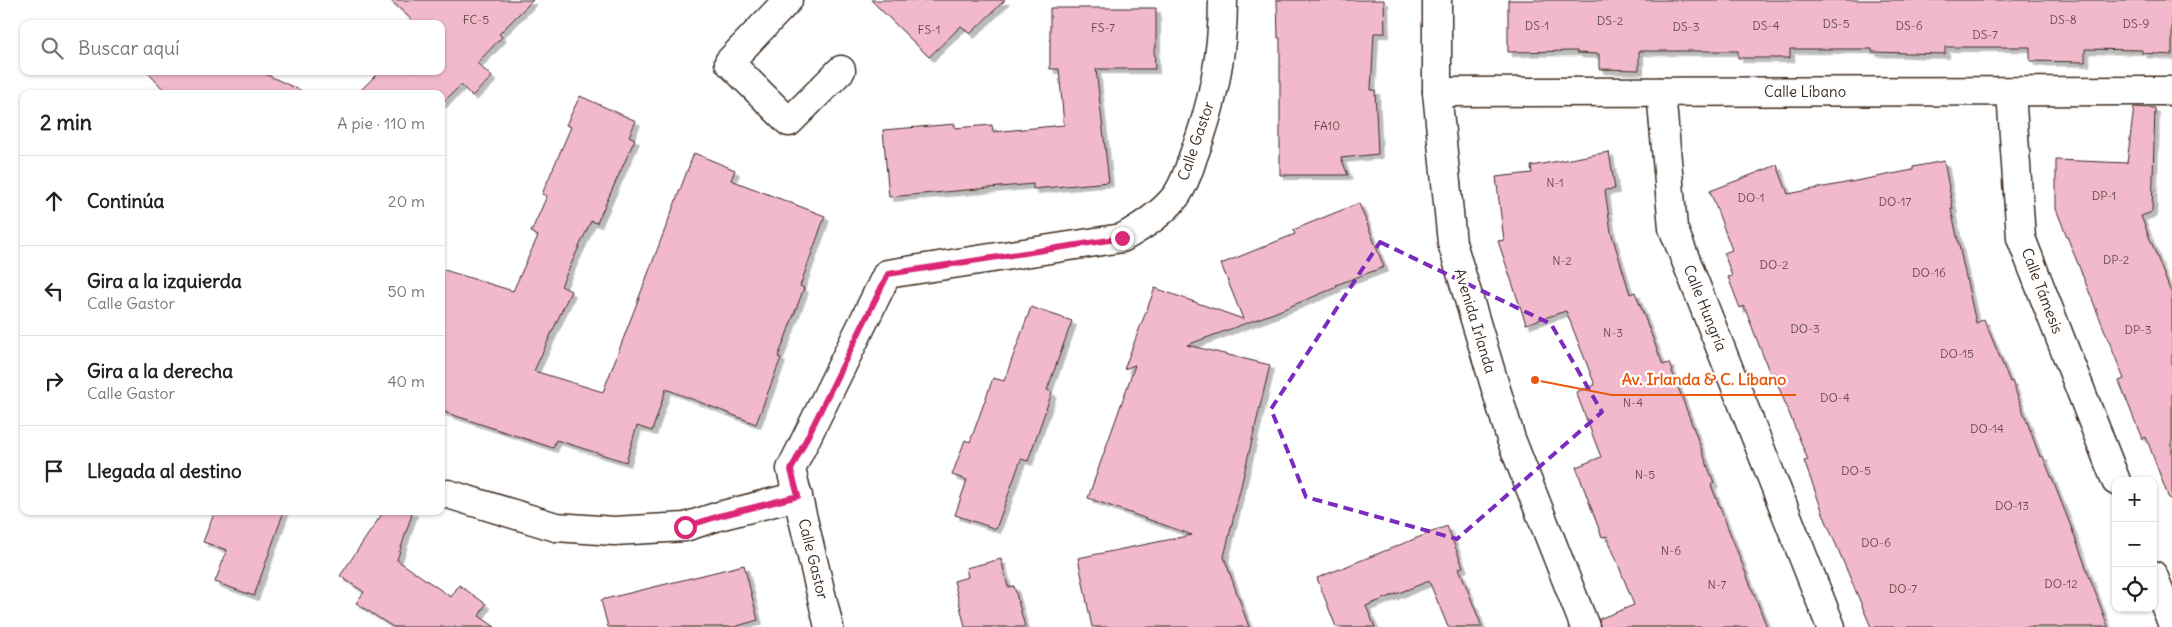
<!DOCTYPE html>
<html lang="es">
<head>
<meta charset="utf-8">
<style>
	:root { --surface:#fff; --page:#f6f6f6; --text:#222; --muted:#767676; --line:#e0e0e0 }
	body { margin:0; font-family:Delius,sans-serif; background:var(--page); color:var(--text) }
	.controls { position:absolute; right:15px; bottom:15px; display:grid; overflow:hidden; border-radius:10px; box-shadow:0 1px 4px #0004 }
	.controls button { width:45px; height:45px; display:grid; place-items:center; padding:0; border:0; border-bottom:1px solid var(--line); background:var(--surface); color:var(--text); font:25px sans-serif }
	.stop { position:absolute; width:15px; height:15px; margin:-11px; border:4px solid #db2777; border-radius:50%; background:#fff }
	.stop.end { background:#db2777; border-color:#fff; box-shadow:0 1px 5px #0008 }
	.list { margin:0; padding:0; list-style:none }
	h2 { display:flex; justify-content:space-between; align-items:center; height:65px; margin:0; padding:0 20px; font-size:21px }
	h2 small { font-size:16px; font-weight:400; color:var(--muted) }
	.list li { display:grid; grid-template-columns:32px 1fr auto; gap:15px; align-items:center; box-sizing:border-box; height:90px; padding:0 20px; border-top:1px solid var(--line) }
	.list b { display:block; font-size:19px; white-space:nowrap }
	.list p { margin:0; font-size:16px; white-space:nowrap; color:var(--muted) }
	.list em { font-size:16px; font-style:normal; color:var(--muted) }
	.icon { flex:none; width:28px; height:28px; fill:none; stroke:currentColor; stroke-width:2; stroke-linecap:round; stroke-linejoin:round }
	.map { position:relative; flex:none; width:2172px; height:627px; overflow:hidden }
	.search { position:absolute; background:var(--surface); box-shadow:0 1px 4px #0004; left:20px; top:20px; width:425px; height:55px; display:flex; align-items:center; gap:12px; box-sizing:border-box; padding:0 18px; border-radius:10px; color:var(--muted); font-size:19px }
	.panel { position:absolute; background:var(--surface); box-shadow:0 1px 4px #0004; left:20px; top:90px; width:425px; height:425px; border-radius:10px }
	.map>svg:first-child { display:block }
</style>
</head>
<body>
<div class="map">
<svg width="2172" height="627" viewBox="0 0 2172 627">
	<defs>
		<filter id="shadow"><feDropShadow dx="4.5" dy="4.5" stdDeviation="0" flood-color="#0004"/></filter>
	</defs>
	<rect width="100%" height="100%" fill="#fff"/>
	<filter id="ink" filterUnits="userSpaceOnUse"><feTurbulence type="fractalNoise" baseFrequency=".02" numOctaves="2"/><feDisplacementMap in="SourceGraphic" scale="10" xChannelSelector="R" yChannelSelector="G"/><feConvolveMatrix kernelMatrix="1 2 1 2 8 2 1 2 1" color-interpolation-filters="sRGB"/></filter>
	<g filter="url(#ink)">
		<g fill="#f2b9cd" stroke="#3b2a1e" filter="url(#shadow)">
			<polygon points="390,0 533,0 499,34 502,37 477,63 492,77 472,96 461,85 441,104 441,94 357,94 380,71 441,71 441,24 409,24 412,20"/>
			<polygon points="871,0 1005,0 970,34 961,26 929,57"/>
			<polygon points="1277,0 1384,0 1385,33 1374,33 1371,90 1375,90 1378,154 1341,158 1348,175 1280,175 1280,38 1278,38"/>
			<polygon points="1508,0 2172,0 2172,55 2142,53 2142,50 2085,49 2085,62 2030,61 2030,47 1945,47 1945,54 1872,52 1872,49 1790,49 1790,58 1738,58 1738,51 1639,51 1639,70 1599,69 1599,54 1577,53 1577,51 1508,52"/>
			<polygon points="1050,8 1156,8 1156,48 1154,48 1155,69 1096,69 1109,182 1033,189 1033,184 889,197 883,130 955,124 955,128 992,125 993,132 1064,125 1059,69 1050,69"/>
			<polygon points="150,71 259,71 308,94 168,94 148,73"/>
			<polygon points="580,96 636,121 629,136 635,139 597,223 591,221 561,286 571,291 534,371 603,392 694,153 735,170 731,180 825,216 800,286 804,288 778,357 781,358 756,424 666,389 652,431 637,426 626,462 556,440 553,448 441,411 441,269 513,291 538,236 531,232 547,196 542,194 571,127 566,125"/>
			<polygon points="2134,107 2155,108 2152,212 2141,216 2172,295 2172,498 2169,499 2146,437 2142,439 2119,381 2124,379 2056,209 2056,160 2127,163"/>
			<polygon points="1609,152 1615,189 1605,190 1611,232 1630,294 1635,292 1663,365 1669,363 1714,483 1711,485 1767,627 1600,627 1599,619 1634,605 1607,536 1602,537 1576,467 1601,457 1576,392 1595,385 1566,311 1526,324 1498,241 1504,240 1496,177 1532,173 1531,166"/>
			<polygon points="1944,161 1953,209 1951,209 1976,323 1984,319 2010,382 2012,381 2040,457 2043,456 2070,524 2108,627 1871,627 1826,521 1804,461 1808,460 1775,378 1772,379 1744,306 1740,308 1728,277 1732,276 1724,253 1732,250 1710,191 1777,165 1788,194 1913,170 1913,167"/>
			<polygon points="1359,203 1384,267 1336,285 1337,287 1274,313 1187,345 1270,365 1224,557 1249,627 1092,627 1078,558 1192,535 1088,498 1135,365 1124,369 1155,288 1243,319 1221,264 1295,234 1293,230"/>
			<polygon points="1031,307 1072,321 1047,390 1052,392 1028,461 1021,459 996,529 955,515 967,480 952,475 965,440 970,442 993,378 1004,381"/>
			<polygon points="215,511 284,511 254,596 215,582 227,550 203,542"/>
			<polygon points="384,511 413,511 397,560 451,597 459,585 486,604 479,616 495,627 393,627 356,603 364,592 340,576"/>
			<polygon points="1447,526 1463,567 1459,568 1482,627 1448,627 1429,581 1366,606 1375,627 1336,627 1317,578"/>
			<polygon points="1001,559 1008,587 1014,586 1025,627 965,627 954,581 968,577 966,568"/>
			<polygon points="744,565 758,620 734,627 608,627 601,600"/>
		</g>
		<g fill="none" stroke-linecap="round" stroke-linejoin="round">
			<defs>
				<g id="minor">
					<polyline points="788,0 729,62 789,122 841,70"/>
					<polyline points="1437,0 1437,92 1452,243 1511,439 1585,627"/>
					<polyline points="1437,92 2172,91"/>
					<polyline points="1661,92 1673,228 1831,627"/>
					<polyline points="2011,92 2021,238 2116,481"/>
					<polyline points="448,494 556,527 614,531 685,527 719,516 798,496"/>
					<polyline points="2153,575 2172,623"/>
					<path d="M829 627 791 469 887 274 1122 238C1142 227 1162 214 1176 196 1184 185 1189 170 1193 157 1212 108 1223 53 1223 0"/>
				</g>
			</defs>
			<use href="#minor" stroke="#3b2a1e" stroke-width="31"/>
			<use href="#minor" stroke="#fff" stroke-width="28"/>
		</g>
	</g>
	<g fill="none" stroke-linecap="round" stroke-linejoin="round" filter="url(#ink)">
		<polyline stroke="#db2777" stroke-width="6" points="685,527 719,516 798,496 791,470 888,274 1122,238"/>
	</g>
	<path fill="none" stroke="#7b2cbf" stroke-width="4" stroke-dasharray="10 6" stroke-linejoin="round" d="M1380 242 1551 324 1602 412 1457 539 1306 497 1271 409Z"/>
	<g text-anchor="middle" stroke-width="4.5" stroke-linejoin="round" paint-order="stroke">
		<g font-size="12" fill="#694e4a">
			<text x="476" y="24">FC-5</text>
			<text x="2063" y="24">DS-8</text>
			<text x="1610" y="25">DS-2</text>
			<text x="1836" y="28">DS-5</text>
			<text x="2136" y="28">DS-9</text>
			<text x="1537" y="30">DS-1</text>
			<text x="1766" y="30">DS-4</text>
			<text x="1909" y="30">DS-6</text>
			<text x="1686" y="31">DS-3</text>
			<text x="1103" y="32">FS-7</text>
			<text x="929" y="34">FS-1</text>
			<text x="1985" y="39">DS-7</text>
			<text x="1327" y="130">FA10</text>
			<text x="1555" y="187">N-1</text>
			<text x="2104" y="200">DP-1</text>
			<text x="1751" y="202">DO-1</text>
			<text x="1895" y="206">DO-17</text>
			<text x="2116" y="264">DP-2</text>
			<text x="1562" y="265">N-2</text>
			<text x="1774" y="269">DO-2</text>
			<text x="1929" y="277">DO-16</text>
			<text x="1805" y="333">DO-3</text>
			<text x="2138" y="334">DP-3</text>
			<text x="1613" y="337">N-3</text>
			<text x="1957" y="358">DO-15</text>
			<text x="1835" y="402">DO-4</text>
			<text x="1633" y="407">N-4</text>
			<text x="1987" y="433">DO-14</text>
			<text x="1856" y="475">DO-5</text>
			<text x="1645" y="479">N-5</text>
			<text x="2012" y="510">DO-13</text>
			<text x="1876" y="547">DO-6</text>
			<text x="1671" y="555">N-6</text>
			<text x="2061" y="588">DO-12</text>
			<text x="1717" y="589">N-7</text>
			<text x="1903" y="593">DO-7</text>
		</g>
		<g font-size="15" fill="#3b2a1e" stroke="#fff">
			<text x="1805" y="97">Calle Líbano</text>
			<text transform="translate(1196 141) rotate(-71)" y="5">Calle Gastor</text>
			<text transform="translate(2042 291) rotate(69)" y="5">Calle Támesis</text>
			<text transform="translate(1705 308) rotate(68)" y="5">Calle Hungría</text>
			<text transform="translate(1475 321) rotate(73)" y="5">Avenida Irlanda</text>
			<text transform="translate(813 559) rotate(76)" y="5">Calle Gastor</text>
		</g>
	</g>
	<path fill="none" stroke="#e8590c" stroke-width="2" d="M1535 380L1612 395H1796"/>
	<circle fill="#e8590c" stroke="#fff" stroke-width="2" cx="1535" cy="380" r="5"/>
	<g font-size="16" text-anchor="middle" font-weight="bold" fill="#e8590c" stroke="#fff" stroke-width="4.5" stroke-linejoin="round" paint-order="stroke">
		<text x="1704" y="385">Av. Irlanda &amp; C. Líbano</text>
	</g>
</svg>
<div class="controls">
<button>+</button>
<button>−</button>
<button><svg class="icon" aria-label="locate" viewBox="0 0 24 24"><circle cx="12" cy="12" r="6"/><path d="M12 2v4M12 18v4M2 12h4M18 12h4"/></svg></button>
</div>
<div class="stop" style="left:685px;top:527px"></div>
<div class="stop end" style="left:1122px;top:238px"></div>
<div class="search"><svg class="icon" aria-label="search" viewBox="0 0 24 24"><circle cx="10" cy="10" r="6"/><path d="M15 15l6 6"/></svg>Buscar aquí</div>
<section class="panel">
<h2>2 min<small>A pie · 110 m</small></h2>
<ul class="list">
<li><svg class="icon" aria-label="ahead" viewBox="0 0 24 24"><path d="M12 20V5M6 11l6-6 6 6"/></svg><div><b>Continúa</b></div><em>20 m</em></li>
<li><svg class="icon" aria-label="left" viewBox="0 0 24 24"><path d="M17 20v-9H6M10 6l-5 5 5 5"/></svg><div><b>Gira a la izquierda</b><p>Calle Gastor</p></div><em>50 m</em></li>
<li><svg class="icon" aria-label="right" viewBox="0 0 24 24"><path d="M7 20v-9h11M14 6l5 5-5 5"/></svg><div><b>Gira a la derecha</b><p>Calle Gastor</p></div><em>40 m</em></li>
<li><svg class="icon" aria-label="arrive" viewBox="0 0 24 24"><path d="M6 21V4h12l-3 4 3 4H6"/></svg><div><b>Llegada al destino</b></div></li>
</ul>
</section>
</div>
</body>
</html>
